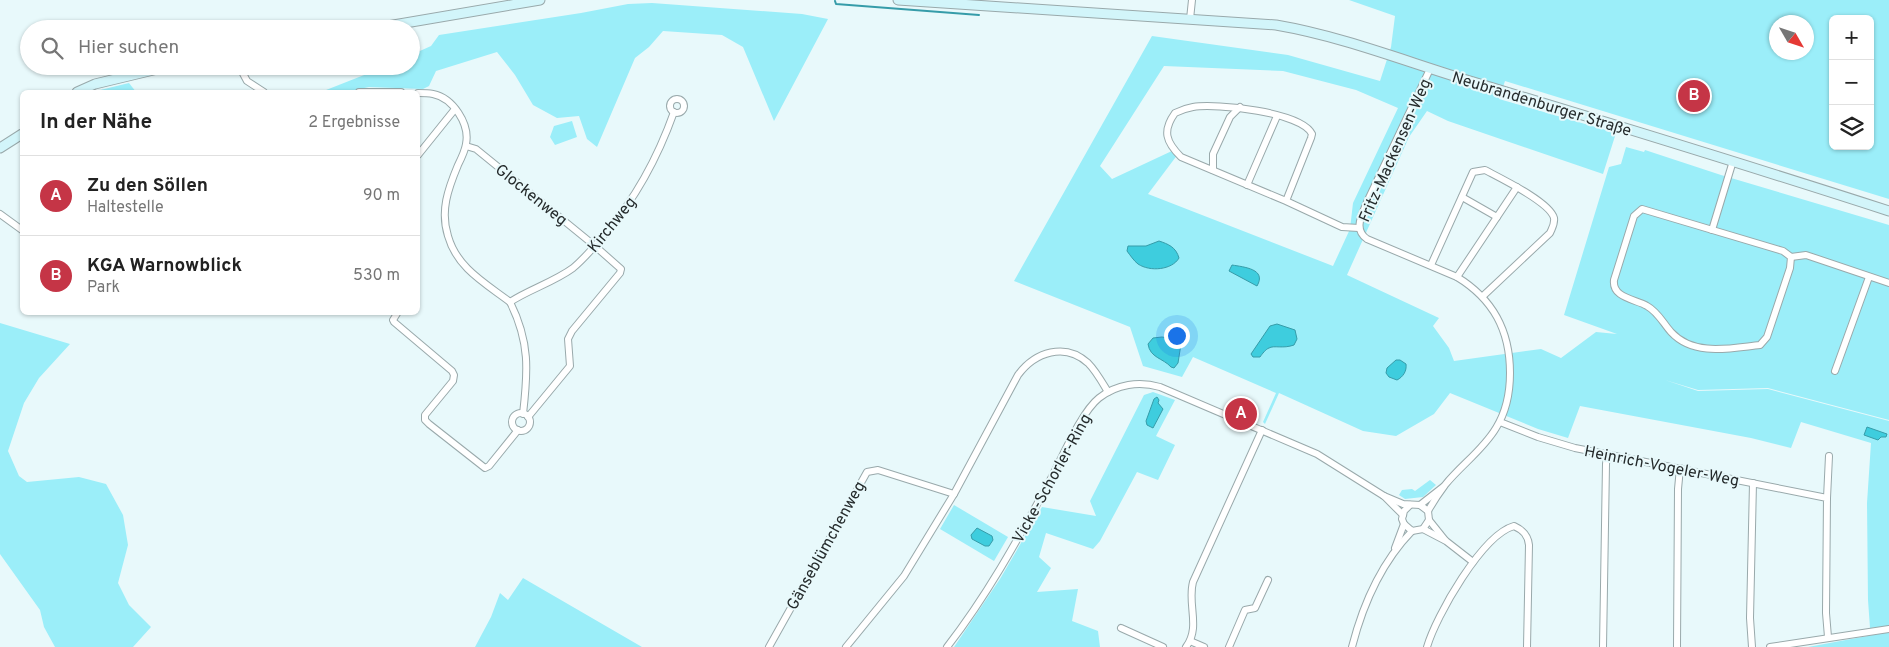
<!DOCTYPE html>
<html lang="de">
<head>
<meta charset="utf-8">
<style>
	:root { --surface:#fff; --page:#f6f6f6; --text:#222; --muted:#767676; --line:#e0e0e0; --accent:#c53546 }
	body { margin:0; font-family:Overpass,sans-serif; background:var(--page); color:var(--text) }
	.controls { position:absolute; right:15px; top:15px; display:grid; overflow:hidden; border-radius:8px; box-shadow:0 1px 4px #0004 }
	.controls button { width:45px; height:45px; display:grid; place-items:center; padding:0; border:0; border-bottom:1px solid var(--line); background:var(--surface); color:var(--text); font:25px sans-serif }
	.compass { position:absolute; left:1769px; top:15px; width:45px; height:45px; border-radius:50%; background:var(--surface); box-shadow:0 1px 4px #0004; rotate:129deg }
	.you { position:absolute; left:1176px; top:335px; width:18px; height:18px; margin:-12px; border:4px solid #fff; border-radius:50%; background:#1a73e8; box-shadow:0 0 0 8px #1a73e833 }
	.badge { display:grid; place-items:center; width:32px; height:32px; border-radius:50%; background:var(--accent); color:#fff; font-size:16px; font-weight:700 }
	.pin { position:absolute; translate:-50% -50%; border:2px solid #fff; box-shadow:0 1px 5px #0006 }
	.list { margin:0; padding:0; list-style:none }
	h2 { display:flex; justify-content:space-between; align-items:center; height:65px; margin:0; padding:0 20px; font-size:21px }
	h2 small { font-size:16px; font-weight:400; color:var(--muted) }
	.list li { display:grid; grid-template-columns:32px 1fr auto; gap:15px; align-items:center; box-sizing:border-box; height:80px; padding:0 20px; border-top:1px solid var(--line) }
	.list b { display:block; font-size:19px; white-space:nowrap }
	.list p { margin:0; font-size:16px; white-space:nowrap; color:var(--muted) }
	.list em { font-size:16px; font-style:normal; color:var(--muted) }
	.icon { flex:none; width:28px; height:28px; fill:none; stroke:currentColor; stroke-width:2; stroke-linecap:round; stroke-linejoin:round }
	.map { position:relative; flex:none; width:1889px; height:647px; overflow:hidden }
	.search { position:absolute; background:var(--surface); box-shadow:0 1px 4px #0004; left:20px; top:20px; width:400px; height:55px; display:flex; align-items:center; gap:12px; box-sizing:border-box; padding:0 18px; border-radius:28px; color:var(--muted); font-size:19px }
	.panel { position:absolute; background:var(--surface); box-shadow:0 1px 4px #0004; left:20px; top:90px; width:400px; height:225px; border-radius:8px }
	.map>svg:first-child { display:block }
</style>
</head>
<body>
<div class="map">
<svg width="1889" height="647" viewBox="0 0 1889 647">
	<rect width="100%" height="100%" fill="#e8f9fb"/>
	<g fill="#9beef9" fill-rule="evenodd">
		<path d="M1349 0H1889V199L1505 81 1499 99 1616 133 1603 174 1448 121 1427 111 1409 137 1347 275 1439 318 1433 326 1449 348 1454 361 1541 349 1561 358 1596 332 1617 334 1564 315 1609 167 1621 164 1626 147 1644 152 1645 150 1721 175 1889 225V420L1768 388 1698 390 1665 380 1698 391 1768 389 1889 421V626L1870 628 1868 600 1867 503 1871 443 1801 422 1791 448 1751 438 1580 406 1568 438 1538 429 1450 393 1434 414 1396 436 1363 431 1279 393 1265 424 1263 422 1276 393 1193 357 1182 377 1143 366 1130 327 1014 281 1152 36 1288 55 1380 81 1391 47 1395 16ZM1833 19H1870V146H1833ZM1776 22H1806V52H1776ZM1164 66 1283 71 1356 90 1398 108 1353 203 1350 229 1333 266 1148 194 1178 154 1174 150 1112 179 1100 166Z"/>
		<polygon points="652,3 802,14 828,19 774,121 743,47 722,35 663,31 649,47 635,58 597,147 587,139 579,116 557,118 533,105 515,75 497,52 436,71 429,86 423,89 369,87 345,92 321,92 387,66 411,66 411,55 431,46 439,35 581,13 628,4"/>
		<polygon points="129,83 136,92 92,92"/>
		<polygon points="572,121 577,137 555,145 550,137 554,126"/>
		<polygon points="0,323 70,344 39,378 24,403 8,451 19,476 27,482 79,477 106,484 123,515 128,545 118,583 129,605 151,627 133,647 55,647 44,627 40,610 0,554"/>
		<polygon points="1153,392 1175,400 1156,436 1175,445 1158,480 1137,472 1100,541 1093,549 1046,533 1039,557 1051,568 1037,592 1078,589 1072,621 1098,631 1100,647 954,647 1000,579 1042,507 1096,516 1090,501 1144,395"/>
		<polygon points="1430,480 1436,485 1423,497 1405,499 1399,495 1402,490 1412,489 1415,491"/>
		<polygon points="954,505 1008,537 994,561 940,529"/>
		<polygon points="523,578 642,647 475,647 491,617 500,593 508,600"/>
		<polygon points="1889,632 1889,647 1808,647"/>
	</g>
	<g fill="#3ecdde" stroke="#369ca9">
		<path d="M1159 241C1168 244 1176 247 1179 258 1172 270 1150 272 1138 264 1134 261 1130 255 1127 251L1128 246H1146Z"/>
		<path d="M1232 265C1244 267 1267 269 1257 286L1229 271Z"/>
		<path d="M1277 324 1295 330 1297 339 1294 345C1283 349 1274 345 1269 348 1266 349 1262 354 1260 357H1253L1251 354 1270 326Z"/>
		<path d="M1162 337 1174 339 1181 344 1178 363 1174 368 1171 367C1163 358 1150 358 1148 344L1153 338Z"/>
		<path d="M1396 360H1400L1406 364C1407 371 1403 377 1397 380L1389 377 1386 373 1387 368Z"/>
		<polygon points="1157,397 1159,400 1158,403 1163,409 1153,428 1147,425 1146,421 1154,399"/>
		<polygon points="1867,427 1887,434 1886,437 1881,437 1878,440 1864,435"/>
		<polygon points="977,528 992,536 993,540 989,546 985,546 972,539 971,535"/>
	</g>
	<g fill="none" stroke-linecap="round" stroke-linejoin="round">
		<polyline stroke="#369ca9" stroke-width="2" points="835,1 836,4 979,15"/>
		<defs>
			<g id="street">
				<polyline points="1190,19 1192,0"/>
				<polyline points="239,66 247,81 264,92"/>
				<polyline points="359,92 401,92"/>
				<path d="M418 93C422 93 428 93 433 94 453 98 470 124 466 144 465 151 461 159 458 165 448 189 440 211 448 236 457 268 485 283 510 302"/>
				<circle cx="677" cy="106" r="7"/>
				<polyline points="466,146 476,149 595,246 621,269 620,273 572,331 568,339 570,366 528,417"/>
				<polyline points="418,155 455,109"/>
				<polyline points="1213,170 1213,154 1230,117 1240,107"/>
				<polyline points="1247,185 1277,116"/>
				<polyline points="1462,197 1497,217"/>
				<path d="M1286 201 1311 138 1312 134C1302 112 1216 103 1193 107 1187 108 1181 110 1175 113 1162 131 1166 142 1181 157L1286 201 1342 227 1359 228"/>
				<path d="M1642 209 1783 251 1791 257 1790 268 1767 337 1760 345C1731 348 1694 357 1671 332 1663 323 1658 312 1647 306 1635 299 1612 298 1614 280L1634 216Z"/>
				<polyline points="0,214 22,230"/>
				<polyline points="1712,230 1733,161"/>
				<polyline points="1791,257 1806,255 1889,283"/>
				<path d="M1431 265 1473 172 1485 170C1500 178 1550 202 1554 218 1555 224 1552 228 1550 233L1483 296"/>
				<polyline points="1457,277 1517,187"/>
				<polyline points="398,312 393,320 394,322 452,371 454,375 453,381 425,415 425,420 429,424 485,468 489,466 518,430"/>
				<polyline points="1835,371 1869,277"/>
				<circle cx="521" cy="422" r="9"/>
				<path d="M523 414C528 371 530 342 510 302 530 289 554 282 573 268 585 258 595 246 605 234 636 198 658 157 674 112"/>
				<polyline points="1500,422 1538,437 1575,448 1827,498 1826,613 1828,637"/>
				<path d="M954 494 1018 375C1035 352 1065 342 1088 363 1096 371 1102 382 1108 392"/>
				<polyline points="1384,496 1403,504 1420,505 1428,511 1429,520 1423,529 1412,531 1404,524"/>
				<polyline points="1827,498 1829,456"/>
				<polyline points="1420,505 1443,487"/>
				<path d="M1428 511C1433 502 1439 493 1445 485 1461 465 1483 450 1496 428 1506 412 1510 392 1510 373 1510 330 1493 299 1457 277L1367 239C1353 229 1362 215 1367 202L1430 69"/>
				<polyline points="1429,520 1445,540"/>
				<polyline points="1423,529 1446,541 1473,562"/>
				<polyline points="1395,548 1404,524 1402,519 1404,511 1410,505"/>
				<polyline points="1121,628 1163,647"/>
				<polyline points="1190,641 1204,647"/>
				<polyline points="769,647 867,472 878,470 954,494 904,576 846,647"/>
				<path d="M947 647C986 597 1017 541 1047 486 1060 463 1080 413 1099 398 1117 384 1139 381 1160 387L1317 454 1384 496 1403 515"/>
				<path d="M1186 647C1201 627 1187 604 1193 582L1262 430"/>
				<polyline points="1229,647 1245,610 1255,608 1268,580"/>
				<path d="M1352 647C1363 604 1381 563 1412 531"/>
				<path d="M1427 647C1436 616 1482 535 1514 526 1523 530 1528 535 1529 545L1527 647"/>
				<polyline points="1603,647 1606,464 1607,455"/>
				<polyline points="1677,647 1678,489 1680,468"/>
				<polyline points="1752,647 1750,618 1753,483"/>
				<polyline points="1770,647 1889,629"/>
			</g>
			<g id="secondary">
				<path d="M898 0 1276 25C1346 37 1412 64 1480 84 1616 125 1753 167 1889 211"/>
				<polyline points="370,29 540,0"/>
				<polyline points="77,92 95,84 170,66"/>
				<polyline points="0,148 22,134"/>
			</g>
		</defs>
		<use href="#street" stroke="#99a9ab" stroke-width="8"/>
		<use href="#secondary" stroke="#99a9ab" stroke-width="11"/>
		<use href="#street" stroke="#fff" stroke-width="6"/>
		<use href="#secondary" stroke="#d2f5fa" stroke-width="9"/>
	</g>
	<g text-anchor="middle" stroke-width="4" stroke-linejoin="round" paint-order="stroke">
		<g font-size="16" fill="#252b2c" stroke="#e8f9fb">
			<text transform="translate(1542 103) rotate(17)" y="6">Neubrandenburger Straße</text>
			<text transform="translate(1394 150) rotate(-66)" y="6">Fritz-Mackensen-Weg</text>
			<text transform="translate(532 194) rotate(39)" y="6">Glockenweg</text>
			<text transform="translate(611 224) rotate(-51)" y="6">Kirchweg</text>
			<text transform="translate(1662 465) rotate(11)" y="6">Heinrich-Vogeler-Weg</text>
			<text transform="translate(1051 478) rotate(-61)" y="6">Vicke-Schorler-Ring</text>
			<text transform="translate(825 545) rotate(-61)" y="6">Gänseblümchenweg</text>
		</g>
	</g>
</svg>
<div class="controls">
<button>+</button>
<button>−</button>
<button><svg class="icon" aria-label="layers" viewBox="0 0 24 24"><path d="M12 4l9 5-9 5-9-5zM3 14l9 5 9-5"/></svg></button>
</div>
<svg class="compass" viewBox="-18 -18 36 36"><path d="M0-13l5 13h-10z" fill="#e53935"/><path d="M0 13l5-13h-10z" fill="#767676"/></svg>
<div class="you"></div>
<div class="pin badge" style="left:1241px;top:414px">A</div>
<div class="pin badge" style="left:1694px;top:96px">B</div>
<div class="search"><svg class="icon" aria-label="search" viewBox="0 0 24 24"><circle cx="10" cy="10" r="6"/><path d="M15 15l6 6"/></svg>Hier suchen</div>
<section class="panel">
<h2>In der Nähe<small>2 Ergebnisse</small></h2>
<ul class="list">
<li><span class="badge">A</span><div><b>Zu den Söllen</b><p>Haltestelle</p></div><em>90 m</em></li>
<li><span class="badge">B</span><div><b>KGA Warnowblick</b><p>Park</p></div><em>530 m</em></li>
</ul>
</section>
</div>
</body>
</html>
